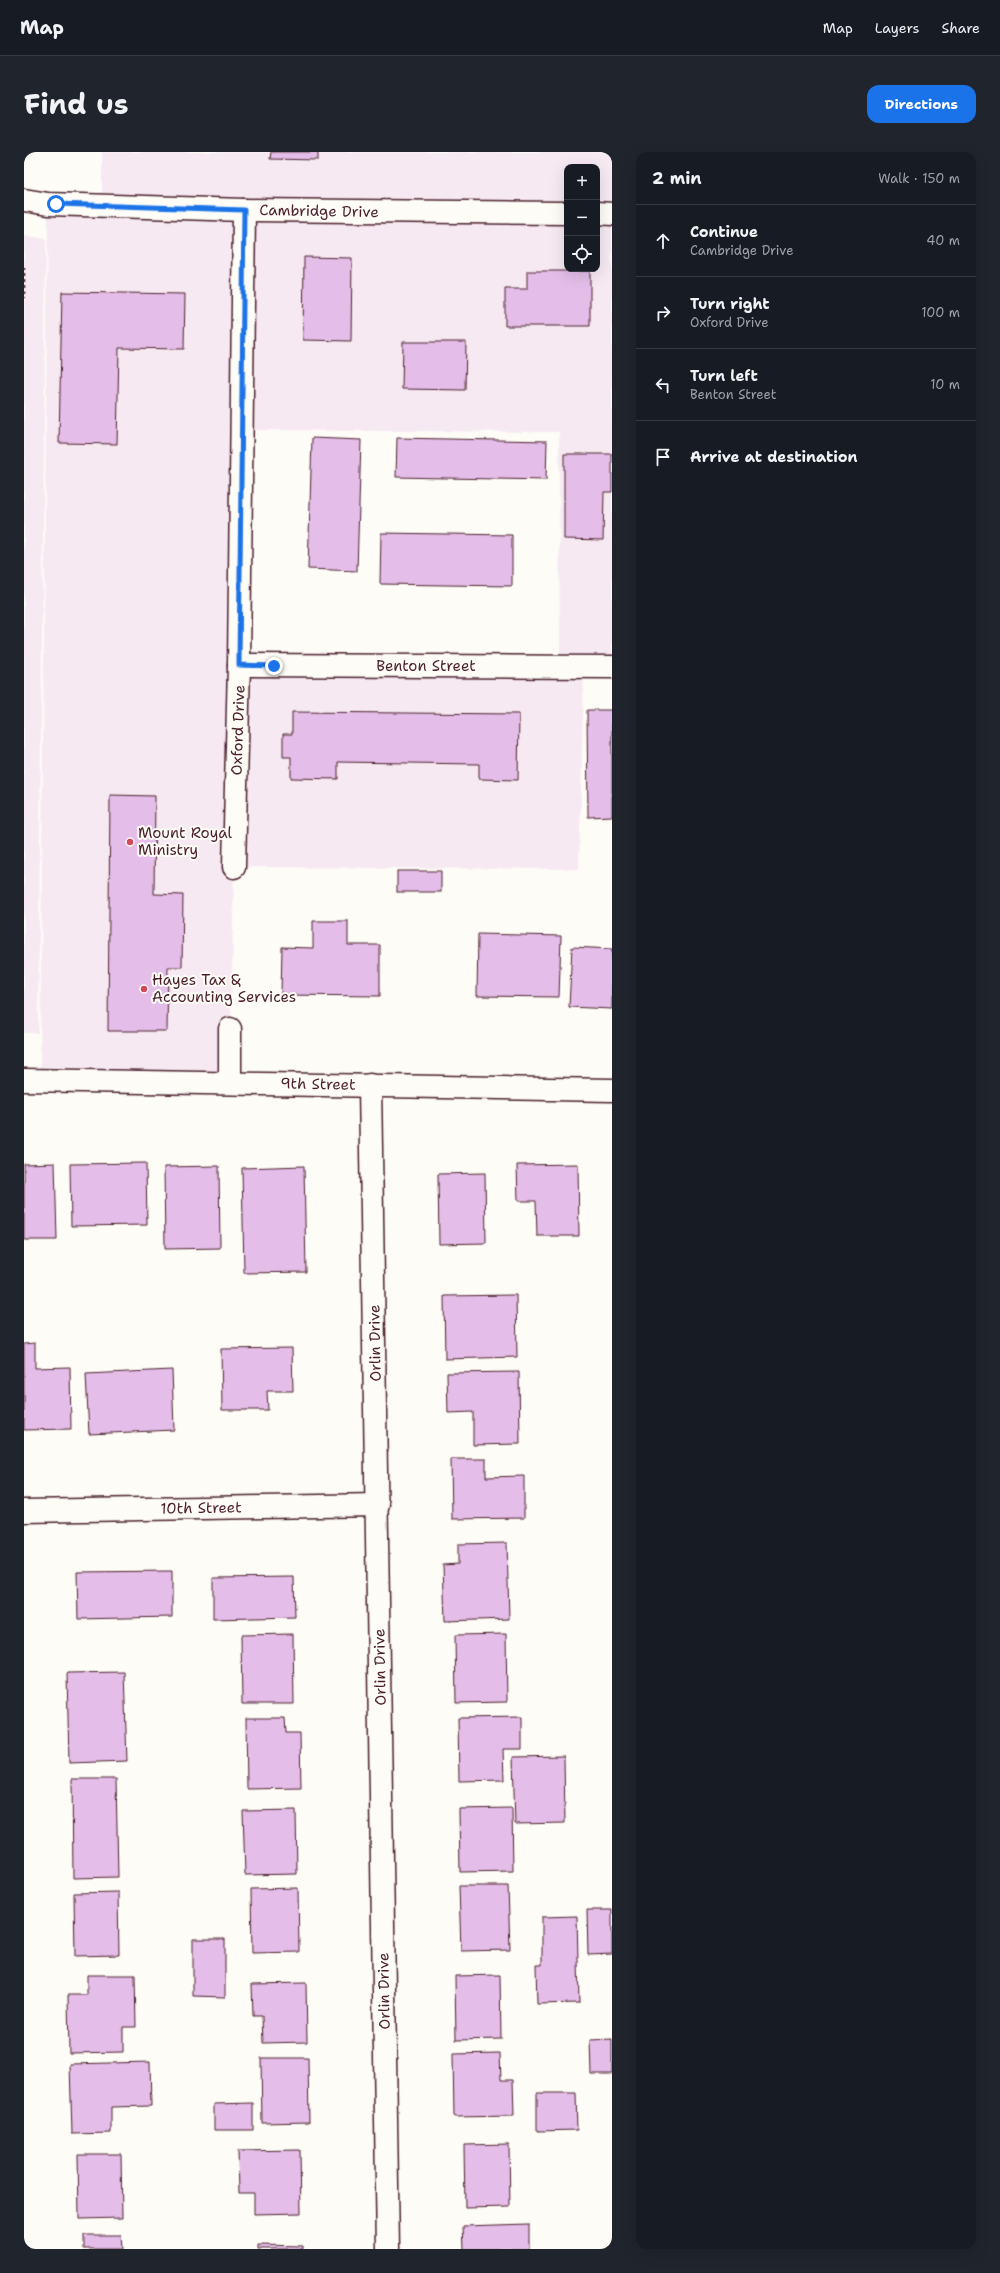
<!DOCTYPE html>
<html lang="en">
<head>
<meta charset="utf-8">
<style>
	:root { --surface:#171b24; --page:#20242c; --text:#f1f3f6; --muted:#9ea1a6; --line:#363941; --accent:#1a73e8 }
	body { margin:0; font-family:"Shantell Sans",sans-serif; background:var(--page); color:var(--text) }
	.controls { position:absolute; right:12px; top:12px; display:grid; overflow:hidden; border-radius:8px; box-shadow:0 4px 16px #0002 }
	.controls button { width:36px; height:36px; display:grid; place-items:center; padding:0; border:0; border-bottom:1px solid var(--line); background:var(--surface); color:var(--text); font:20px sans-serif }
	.stop { position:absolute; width:12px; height:12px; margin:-9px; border:3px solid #1a73e8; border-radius:50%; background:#fff }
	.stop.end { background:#1a73e8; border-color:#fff; box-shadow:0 1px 4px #0008 }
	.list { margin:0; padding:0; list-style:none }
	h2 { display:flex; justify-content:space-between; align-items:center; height:52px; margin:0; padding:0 16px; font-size:17px }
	h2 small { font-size:13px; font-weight:400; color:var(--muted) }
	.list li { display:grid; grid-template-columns:26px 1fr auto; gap:12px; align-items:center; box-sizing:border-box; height:72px; padding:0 16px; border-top:1px solid var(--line) }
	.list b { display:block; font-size:15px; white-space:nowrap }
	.list p { margin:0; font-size:13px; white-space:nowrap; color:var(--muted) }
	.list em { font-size:13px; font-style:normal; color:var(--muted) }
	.icon { flex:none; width:22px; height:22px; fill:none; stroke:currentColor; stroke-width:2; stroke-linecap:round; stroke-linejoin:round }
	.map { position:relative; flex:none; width:588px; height:2097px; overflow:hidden; border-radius:12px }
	header { display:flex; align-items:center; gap:24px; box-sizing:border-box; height:56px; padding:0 20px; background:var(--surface); border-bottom:1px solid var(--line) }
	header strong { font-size:19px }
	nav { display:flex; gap:22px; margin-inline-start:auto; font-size:14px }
	.intro { display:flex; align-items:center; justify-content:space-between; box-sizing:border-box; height:96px; padding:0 24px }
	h1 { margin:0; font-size:28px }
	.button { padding:10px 18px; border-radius:12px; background:var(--accent); color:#fff; font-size:14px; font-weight:700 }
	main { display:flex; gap:24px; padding:0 24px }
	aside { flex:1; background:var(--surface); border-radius:12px; box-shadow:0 4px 16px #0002 }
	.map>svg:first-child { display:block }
</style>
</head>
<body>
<header>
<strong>Map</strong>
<nav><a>Map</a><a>Layers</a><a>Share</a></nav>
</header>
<div class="intro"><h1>Find us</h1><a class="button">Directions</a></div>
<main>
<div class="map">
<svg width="588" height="2097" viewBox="0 0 588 2097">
	<rect width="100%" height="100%" fill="#fdfcf7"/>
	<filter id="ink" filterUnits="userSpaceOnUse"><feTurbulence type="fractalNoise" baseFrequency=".025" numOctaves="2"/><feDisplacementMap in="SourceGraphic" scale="8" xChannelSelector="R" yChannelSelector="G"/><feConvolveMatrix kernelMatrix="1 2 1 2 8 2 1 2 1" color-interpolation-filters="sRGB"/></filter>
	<g filter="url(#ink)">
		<g fill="#f6e9f2" fill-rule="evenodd">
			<path d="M78 0H588V515L560 516 555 717 210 715 206 930 16 928 24 52 78 54ZM543 15H573V117H543ZM218 278 535 280 536 515 216 513Z"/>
			<polygon points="0,84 22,86 14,881 0,881"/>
		</g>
		<g fill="#e4bee8" stroke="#4a1f2b">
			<polygon points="247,0 294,0 294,8 246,7"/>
			<polygon points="280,105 328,106 327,189 279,188"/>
			<polygon points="503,119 566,119 566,174 481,174 481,137 503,137"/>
			<polygon points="38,140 161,142 160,197 95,196 93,292 35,291"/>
			<polygon points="379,190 442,190 441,238 378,237"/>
			<polygon points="288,286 337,288 333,419 284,417"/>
			<polygon points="373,286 523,289 522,328 372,325"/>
			<polygon points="540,302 588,302 588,340 580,340 579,388 540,387"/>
			<polygon points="357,381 488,383 488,434 356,432"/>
			<polygon points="563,558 588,558 588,664 564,665"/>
			<polygon points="268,560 495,562 494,628 455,627 455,612 314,610 314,627 267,626 267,605 259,605 259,582 268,582"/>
			<polygon points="86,643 131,644 130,742 159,743 158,815 144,815 143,879 84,879"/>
			<rect x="373" y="719" width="44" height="21"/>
			<polygon points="289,769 324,769 324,793 356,793 356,844 257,843 258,795 289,796"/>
			<polygon points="454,782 537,784 535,845 453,844"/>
			<polygon points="548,795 588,797 588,857 545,855"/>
			<polygon points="31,1011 33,1088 0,1088 0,1012"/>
			<polygon points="122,1011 123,1073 47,1074 46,1012"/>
			<polygon points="554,1012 555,1084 513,1084 512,1049 494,1049 493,1013"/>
			<polygon points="195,1014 196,1096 141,1097 140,1015"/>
			<polygon points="280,1014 282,1120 220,1121 218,1016"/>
			<polygon points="461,1021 462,1091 415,1092 414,1022"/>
			<polygon points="492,1143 493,1205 421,1207 420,1144"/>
			<polygon points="11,1191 11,1216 46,1215 47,1277 0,1278 0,1192"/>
			<polygon points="268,1196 269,1239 243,1239 244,1258 198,1258 197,1197"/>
			<polygon points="148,1218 150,1278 65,1282 62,1222"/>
			<polygon points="495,1220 496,1292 449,1293 449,1260 424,1261 423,1221"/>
			<polygon points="427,1307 462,1307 462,1325 500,1324 500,1366 428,1367"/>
			<polygon points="483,1391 485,1467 421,1469 419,1413 434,1412 434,1392"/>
			<polygon points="148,1419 148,1465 54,1467 53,1420"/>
			<polygon points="270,1425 271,1465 189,1467 189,1426"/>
			<polygon points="269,1482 270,1552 218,1552 217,1483"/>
			<polygon points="482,1482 483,1550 432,1551 431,1483"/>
			<polygon points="100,1520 103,1609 45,1611 43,1521"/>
			<polygon points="498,1565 498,1597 479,1597 480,1628 435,1629 434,1566"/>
			<polygon points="222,1566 261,1566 262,1581 276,1581 277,1636 223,1637"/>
			<polygon points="540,1604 541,1671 491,1672 489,1605"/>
			<polygon points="48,1627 92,1627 94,1725 49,1726"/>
			<polygon points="488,1656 489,1719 436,1720 435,1657"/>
			<polygon points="272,1658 273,1722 221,1723 219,1659"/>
			<polygon points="435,1734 484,1734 486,1798 437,1799"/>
			<polygon points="274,1736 275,1800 228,1801 227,1737"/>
			<polygon points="94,1740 95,1803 51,1804 50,1741"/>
			<polygon points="563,1758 588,1758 588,1802 564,1803"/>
			<polygon points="553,1764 555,1851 513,1852 512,1813 518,1813 518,1765"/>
			<polygon points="169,1787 201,1787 201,1845 169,1844"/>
			<polygon points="63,1823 111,1823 112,1875 99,1875 99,1900 45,1901 44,1843 63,1843"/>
			<polygon points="476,1823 477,1887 432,1888 431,1824"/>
			<polygon points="282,1831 283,1890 239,1891 238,1864 229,1864 228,1832"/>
			<polygon points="588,1887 588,1922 567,1922 566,1888"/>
			<polygon points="476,1901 477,1928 489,1928 490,1964 430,1965 429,1902"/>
			<polygon points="237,1906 284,1906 285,1970 238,1971"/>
			<polygon points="126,1910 127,1954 87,1955 87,1981 48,1982 46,1912"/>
			<polygon points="513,1941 552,1941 553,1978 513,1979"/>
			<polygon points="229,1951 229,1978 190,1978 190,1952"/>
			<polygon points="485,1992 486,2055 441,2056 440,1993"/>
			<polygon points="276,1998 277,2061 230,2062 230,2041 215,2041 214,1999"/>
			<polygon points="54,2002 97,2002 98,2066 55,2067"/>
			<polygon points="505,2072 505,2097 440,2097 439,2074"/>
			<polygon points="60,2083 97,2083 98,2097 60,2097"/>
			<polygon points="234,2093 279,2094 279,2097 234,2097"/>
		</g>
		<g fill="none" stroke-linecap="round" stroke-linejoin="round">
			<defs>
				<g id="minor">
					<polyline points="0,48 24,52 220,58 543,61"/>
					<polyline points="573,61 588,62"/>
					<polyline points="215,513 588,515"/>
					<polyline points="210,715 215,513 220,58"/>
					<polyline points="206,930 206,877"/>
					<polyline points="346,933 364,2097"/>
					<polyline points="0,1359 354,1353"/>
				</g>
				<polyline id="tertiary" points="0,928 588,938"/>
			</defs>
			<use href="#minor" stroke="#4a1f2b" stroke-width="25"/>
			<use href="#tertiary" stroke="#4a1f2b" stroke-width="25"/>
			<polyline stroke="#4a1f2b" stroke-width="2.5" stroke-dasharray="3 3" stroke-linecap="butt" points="0,115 0,146"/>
			<use href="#minor" stroke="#fdfcf7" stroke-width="22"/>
			<use href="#tertiary" stroke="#fdfcf7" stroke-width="22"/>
		</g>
	</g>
	<g fill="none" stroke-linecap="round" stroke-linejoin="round" filter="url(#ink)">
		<polyline stroke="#1a73e8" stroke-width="5" points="32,52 220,58 215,513 250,514"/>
	</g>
	<g fill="#d1495b" stroke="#fdfcf7" stroke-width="1.5">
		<circle cx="106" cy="690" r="4"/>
		<circle cx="120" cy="837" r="4"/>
	</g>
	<g text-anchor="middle" stroke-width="4" stroke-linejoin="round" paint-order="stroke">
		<g font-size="15" fill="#4a1f2b" stroke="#fdfcf7">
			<text transform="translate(295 59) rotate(1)" y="5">Cambridge Drive</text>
			<text x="402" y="519">Benton Street</text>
			<text transform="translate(214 578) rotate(-88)" y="5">Oxford Drive</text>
			<text transform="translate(294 932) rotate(1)" y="5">9th Street</text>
			<text transform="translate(351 1191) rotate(-91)" y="5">Orlin Drive</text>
			<text transform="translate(177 1356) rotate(-1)" y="5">10th Street</text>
			<text transform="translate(356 1515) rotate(-91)" y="5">Orlin Drive</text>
			<text transform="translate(360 1839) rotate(-91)" y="5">Orlin Drive</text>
		</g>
		<g font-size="15" fill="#4a1f2b" stroke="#fdfcf7" text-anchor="start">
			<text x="114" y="686">Mount Royal<tspan x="114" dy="17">Ministry</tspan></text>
			<text x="128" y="833">Hayes Tax &amp;<tspan x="128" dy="17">Accounting Services</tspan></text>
		</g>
	</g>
</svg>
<div class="controls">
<button>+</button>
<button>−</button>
<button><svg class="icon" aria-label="locate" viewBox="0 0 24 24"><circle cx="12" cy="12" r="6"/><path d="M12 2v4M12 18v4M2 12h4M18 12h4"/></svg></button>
</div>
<div class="stop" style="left:32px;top:52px"></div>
<div class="stop end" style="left:250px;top:514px"></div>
</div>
<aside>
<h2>2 min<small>Walk · 150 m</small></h2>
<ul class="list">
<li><svg class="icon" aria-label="ahead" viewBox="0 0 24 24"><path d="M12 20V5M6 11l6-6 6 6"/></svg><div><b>Continue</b><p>Cambridge Drive</p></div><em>40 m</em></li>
<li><svg class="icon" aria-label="right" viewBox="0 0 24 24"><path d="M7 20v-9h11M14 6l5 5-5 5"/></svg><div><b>Turn right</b><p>Oxford Drive</p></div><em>100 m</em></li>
<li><svg class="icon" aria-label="left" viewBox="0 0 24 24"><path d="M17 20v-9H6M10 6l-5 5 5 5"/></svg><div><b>Turn left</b><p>Benton Street</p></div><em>10 m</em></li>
<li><svg class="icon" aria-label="arrive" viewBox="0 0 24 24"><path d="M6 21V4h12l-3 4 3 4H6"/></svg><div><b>Arrive at destination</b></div></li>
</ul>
</aside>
</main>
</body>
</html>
